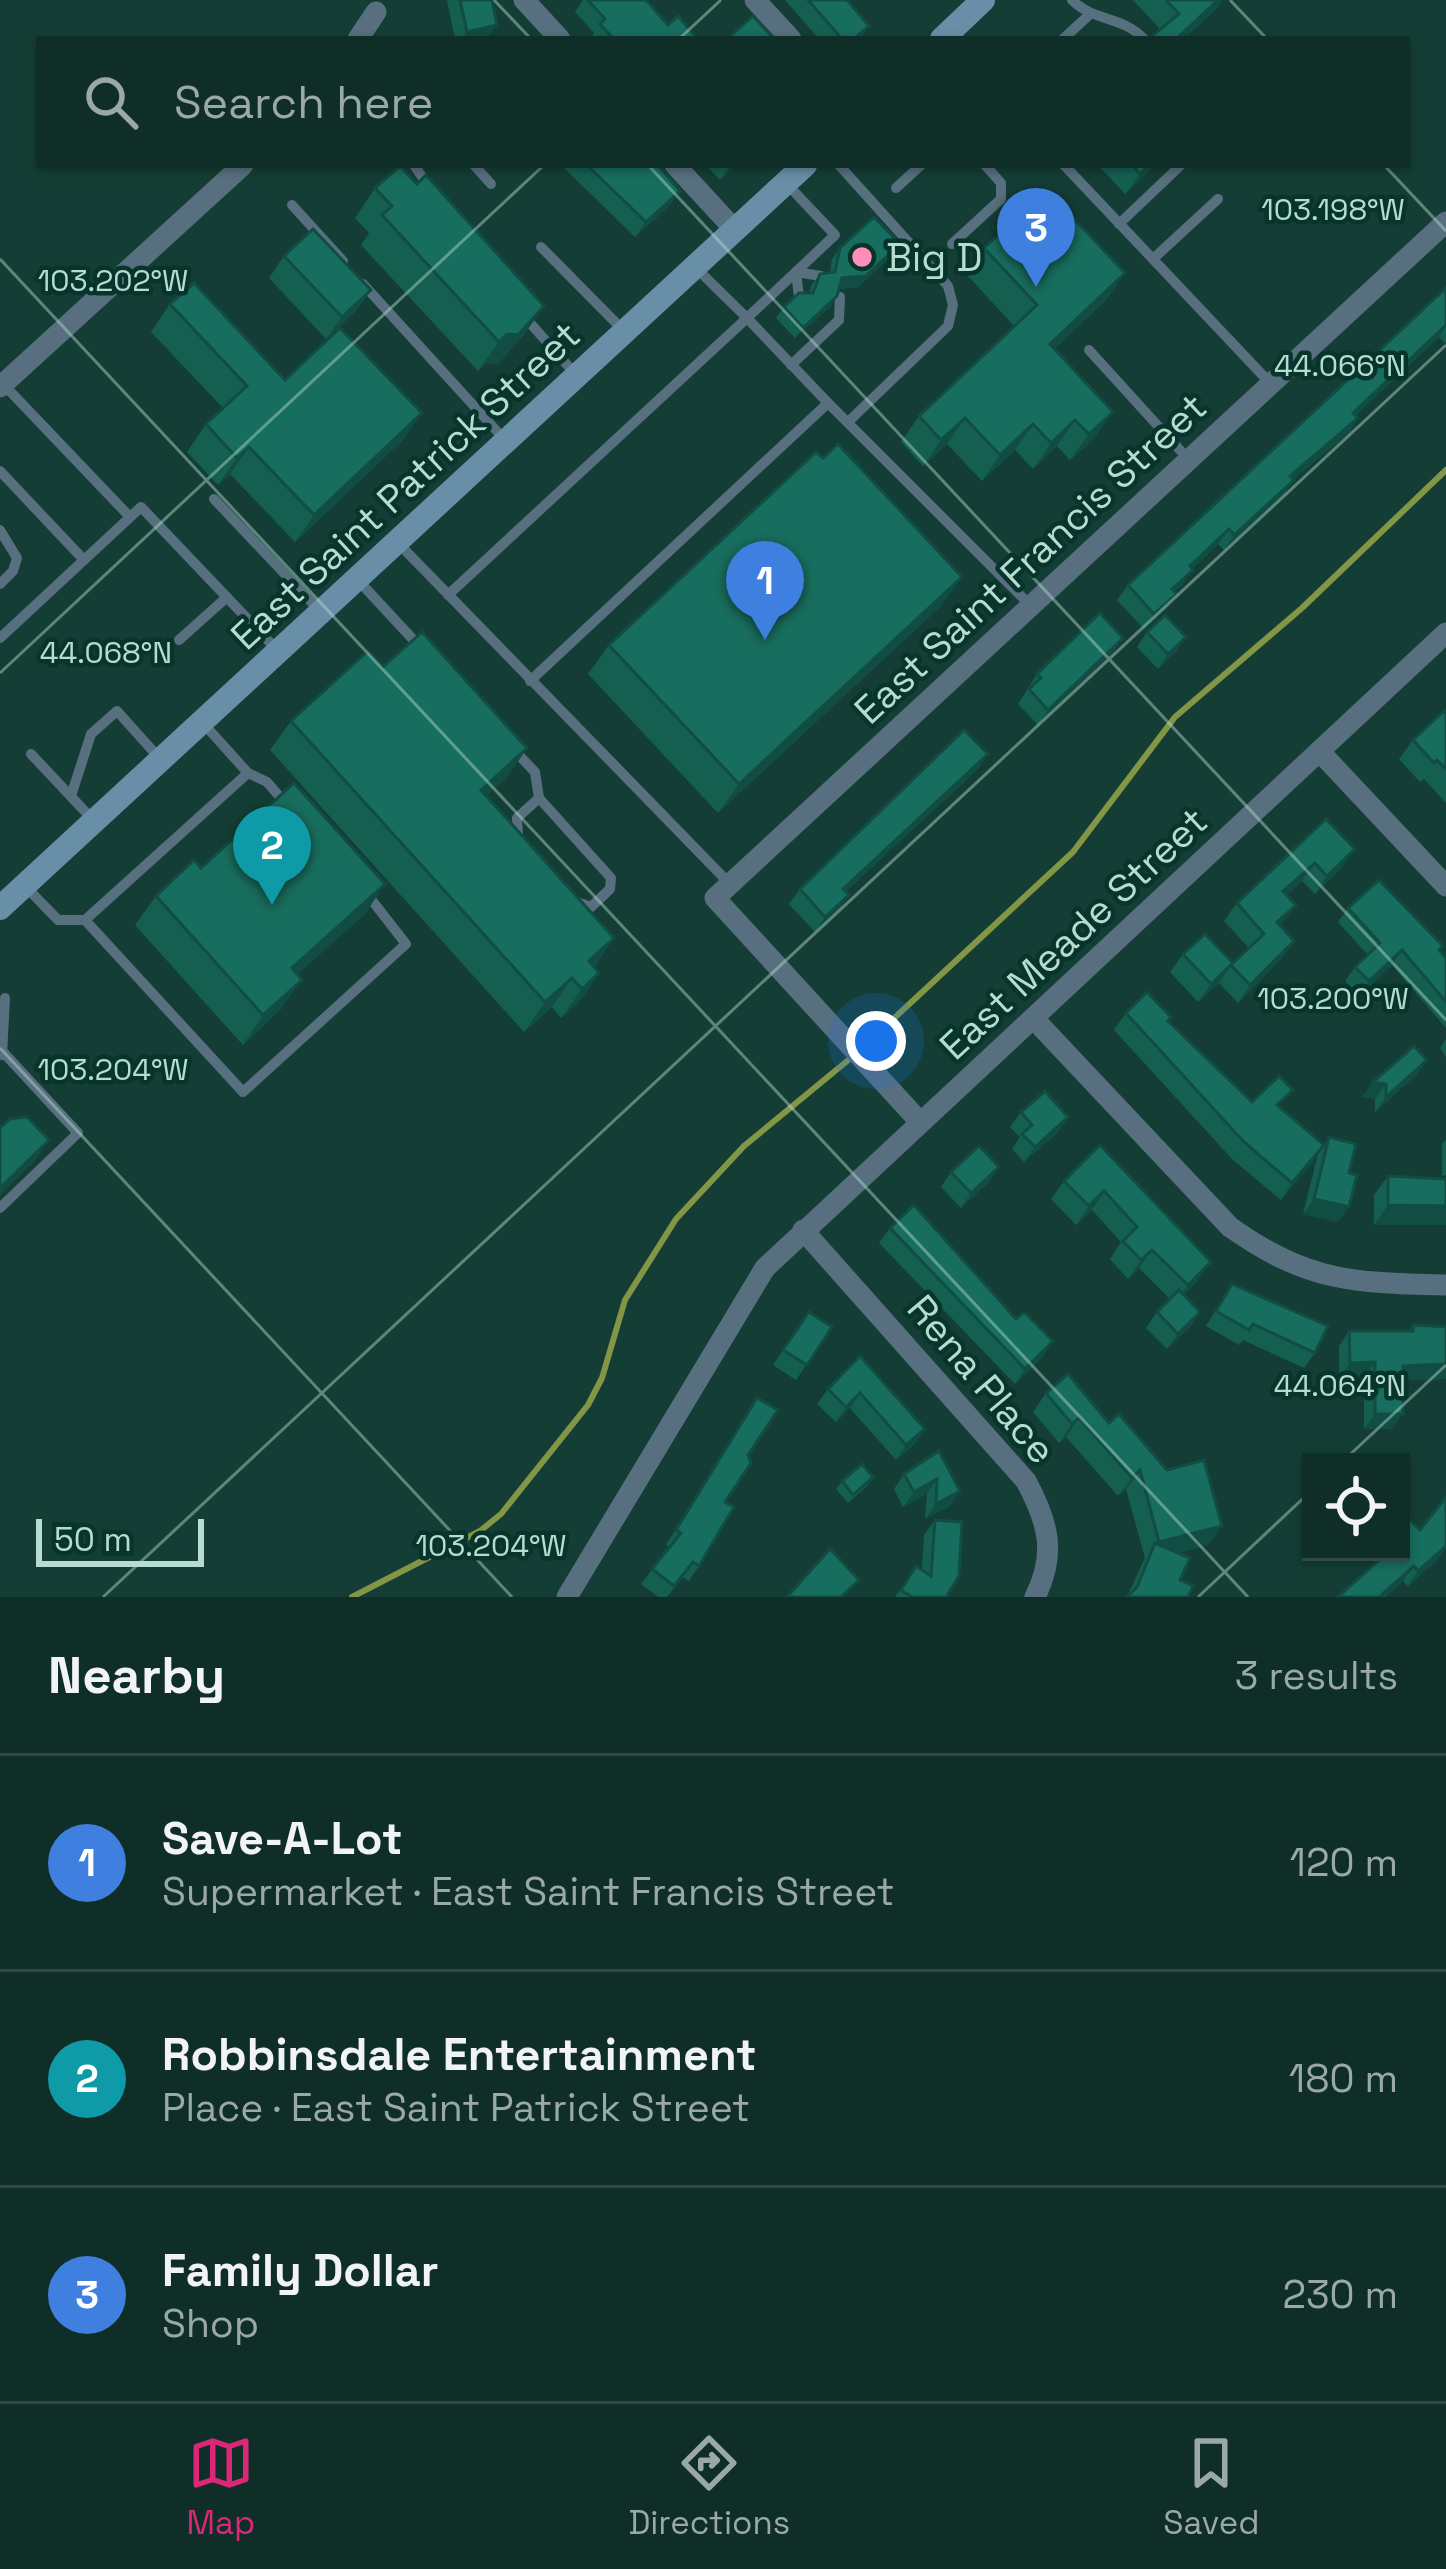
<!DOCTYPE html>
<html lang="en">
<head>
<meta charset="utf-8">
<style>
	:root { --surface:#0f2e28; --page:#1d3a34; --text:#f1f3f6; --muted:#9ba8a8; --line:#2f4a45; --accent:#db2777 }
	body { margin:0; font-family:"Space Grotesk",sans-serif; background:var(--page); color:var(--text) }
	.controls { position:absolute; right:36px; bottom:36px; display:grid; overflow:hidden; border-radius:0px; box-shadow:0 3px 9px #0004 }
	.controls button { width:108px; height:108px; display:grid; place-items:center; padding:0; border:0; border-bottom:3px solid var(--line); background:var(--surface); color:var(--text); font:60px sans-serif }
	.scale { position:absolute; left:36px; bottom:30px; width:168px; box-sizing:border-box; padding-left:12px; border:6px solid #b6dbd1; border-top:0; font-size:33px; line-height:42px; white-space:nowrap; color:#b6dbd1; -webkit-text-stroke:9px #07342b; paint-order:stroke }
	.you { position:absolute; left:876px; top:1041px; width:42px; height:42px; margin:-30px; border:9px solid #fff; border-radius:50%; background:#1a73e8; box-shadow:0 0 0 18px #1a73e833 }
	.badge { display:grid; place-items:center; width:78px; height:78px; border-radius:50%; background:var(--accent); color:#fff; font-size:39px; font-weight:700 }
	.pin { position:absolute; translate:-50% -99px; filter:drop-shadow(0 3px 6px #0008) }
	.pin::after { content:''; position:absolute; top:63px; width:42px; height:36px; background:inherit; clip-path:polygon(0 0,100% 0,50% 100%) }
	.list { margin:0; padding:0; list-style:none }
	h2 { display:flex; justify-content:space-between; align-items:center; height:156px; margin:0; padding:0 48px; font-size:51px }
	h2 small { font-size:39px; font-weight:400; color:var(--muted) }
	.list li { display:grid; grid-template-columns:78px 1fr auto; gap:36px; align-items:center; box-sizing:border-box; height:216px; padding:0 48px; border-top:3px solid var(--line) }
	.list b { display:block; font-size:45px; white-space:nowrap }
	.list p { margin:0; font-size:39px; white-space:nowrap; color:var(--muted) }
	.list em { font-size:39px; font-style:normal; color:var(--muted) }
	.icon { flex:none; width:66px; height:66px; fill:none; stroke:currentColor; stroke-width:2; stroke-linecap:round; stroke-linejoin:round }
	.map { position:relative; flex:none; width:1446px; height:1597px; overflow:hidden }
	.search { position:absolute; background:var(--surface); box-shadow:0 3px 9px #0004; left:36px; right:36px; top:36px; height:132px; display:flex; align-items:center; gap:30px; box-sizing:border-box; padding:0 42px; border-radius:0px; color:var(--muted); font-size:45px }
	.sheet { height:804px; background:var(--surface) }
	nav { display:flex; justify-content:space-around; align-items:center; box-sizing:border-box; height:168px; border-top:3px solid var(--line); background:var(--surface); font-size:33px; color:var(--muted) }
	nav a { display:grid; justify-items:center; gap:6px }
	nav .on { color:var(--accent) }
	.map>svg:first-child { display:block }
</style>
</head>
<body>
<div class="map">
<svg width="1446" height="1597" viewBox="0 0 1446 1597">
	<rect width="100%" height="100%" fill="#143e35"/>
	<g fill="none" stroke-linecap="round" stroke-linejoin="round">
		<g stroke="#839646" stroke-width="6">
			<polyline points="862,1048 1073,852 1175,717 1302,608 1446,470"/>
			<polyline points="352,1597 480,1531 501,1514 588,1405 602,1378 625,1300 676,1219 744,1146 852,1057"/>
		</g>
		<g stroke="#576f7e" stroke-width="10">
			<path d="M1072 0C1094 22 1121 15 1144 39"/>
			<polyline points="1063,39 1088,16"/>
			<polyline points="414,165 429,187"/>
			<polyline points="474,165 491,184"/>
			<polyline points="839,165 948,286 953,305 948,326 848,422"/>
			<polyline points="1064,165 1271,384"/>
			<polyline points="896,188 921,165"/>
			<polyline points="292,205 343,261"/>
			<polyline points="1119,224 1181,165"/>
			<polyline points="952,244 1001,199 1001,183 985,165"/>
			<polyline points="541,247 622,329"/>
			<polyline points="1153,259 1218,199"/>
			<polyline points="695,267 747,318 835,235 786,183"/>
			<polyline points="363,284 504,439"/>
			<polyline points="799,297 796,272 821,276"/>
			<polyline points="523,315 577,376"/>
			<polyline points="1089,350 1189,460"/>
			<polyline points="791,365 839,320 840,297"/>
			<polyline points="3,384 130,517"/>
			<polyline points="828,403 1031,606"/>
			<polyline points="0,471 84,560"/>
			<polyline points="214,499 319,610"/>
			<polyline points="0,530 17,558 13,571 0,584"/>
			<polyline points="399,544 729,883"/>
			<polyline points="357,579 420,647"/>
			<polyline points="448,595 747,318 828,403 530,681"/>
			<polyline points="0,638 141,507 278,651"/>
			<polyline points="179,640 227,597"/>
			<polyline points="513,749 535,772 539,798 517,818 518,838"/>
			<polyline points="31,754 94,821"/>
			<polyline points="248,773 267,782 286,804"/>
			<polyline points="71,796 91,734 117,711 161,760"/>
			<polyline points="539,798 611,878 610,889 591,907 574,901"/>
			<polyline points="27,888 58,920 85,920 248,773 202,722"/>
			<polyline points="85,920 243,1092 406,944 367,894"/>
			<polyline points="2,1055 5,998"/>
			<polyline points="0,1208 78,1133 4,1053"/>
		</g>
		<g stroke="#576f7e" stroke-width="21">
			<polyline points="524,0 560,39"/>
			<polyline points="755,0 791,39"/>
			<polyline points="358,39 376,12"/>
			<polyline points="675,165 735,230"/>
			<polyline points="0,387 243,165"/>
			<polyline points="1321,753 1446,886"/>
			<path d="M1034 1019 1230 1227C1308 1282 1353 1283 1446 1285"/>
			<polyline points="920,1122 715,898 1446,222"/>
			<path d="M803 1230 1026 1481C1048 1522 1057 1553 1035 1597"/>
			<polyline points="567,1597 765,1268 1446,633"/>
		</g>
		<g stroke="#688fa7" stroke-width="24">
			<polyline points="942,39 983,0"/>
			<polyline points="0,908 805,165"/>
		</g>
	</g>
	<g fill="#155f51">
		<polygon points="447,0 492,0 487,39 455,39"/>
		<polygon points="583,0 647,0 668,25 698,39 590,39 594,33 575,12"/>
		<polygon points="785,0 847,0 869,26 860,39 819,39"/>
		<polygon points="1133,0 1222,0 1214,11 1184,39 1148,39 1160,29"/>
		<polygon points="561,165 658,165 680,191 669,206 635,237"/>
		<polygon points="706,165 736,165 720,180"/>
		<polygon points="1098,165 1155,165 1125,194"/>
		<polygon points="417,184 544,306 523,336 498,364 486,363 478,371 361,245 369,233 355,218 375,188"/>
		<polygon points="900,244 892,255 858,287 839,289 837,296 830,307 795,338 776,318 784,307 809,293 812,284 820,274 830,273 832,259 840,248"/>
		<polygon points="984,248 1107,299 1054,349 1095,438 1070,460 1057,446 1033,469 1015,450 982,481 947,444 923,466 901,442 919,416 1015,327 966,274"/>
		<polygon points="284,256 371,290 355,312 326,339 269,278"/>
		<polygon points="1446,288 1446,344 1439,337 1355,416 1358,418 1348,434 1293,479 1284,495 1224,550 1218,544 1192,569 1182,585 1175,591 1166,609 1144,629 1117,600 1128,585"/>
		<polygon points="170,304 285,380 402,441 295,542 230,474 218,485 187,452 206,424 223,408 151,332"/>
		<polygon points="941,606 718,813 588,674 609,645"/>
		<polygon points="1147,632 1176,652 1158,669 1137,647"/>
		<polygon points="1123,638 1112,653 1038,725 1018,704 1037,674"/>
		<polygon points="383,667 507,778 486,796 614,938 594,967 599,973 579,1002 561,1018 552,1007 524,1032 270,750 291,721"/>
		<polygon points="1446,713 1446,803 1424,779 1420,782 1399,759 1413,740"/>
		<polygon points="978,769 845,892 849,895 838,910 815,932 789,904 800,889"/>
		<polygon points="1326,819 1342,867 1315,894 1302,881 1286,895 1296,905 1280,926 1294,941 1281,959 1238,1003 1219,983 1198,1002 1170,972 1183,954 1233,963 1249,948 1224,921 1237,903"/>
		<polygon points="201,868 365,914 297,974 281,1009 243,1045 135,925 156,896"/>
		<polygon points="1348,908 1440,951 1446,958 1446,1028 1392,965 1359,996 1345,981 1355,967 1368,955 1338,922"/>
		<polygon points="1126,1013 1169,1022 1252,1102 1280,1108 1324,1145 1329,1137 1338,1222 1303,1214 1318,1154 1281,1200 1232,1159 1114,1030"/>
		<polygon points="1446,1039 1446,1057 1440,1048"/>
		<polygon points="1427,1060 1416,1075 1375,1112 1375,1099 1362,1097 1373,1082"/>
		<polygon points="1021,1112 1068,1117 1058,1132 1024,1162 1012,1149 1020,1137 1010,1127"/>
		<polygon points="1446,1139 1446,1175 1442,1176 1442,1144"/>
		<polygon points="1100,1145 1198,1280 1183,1295 1190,1327 1167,1349 1146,1328 1157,1312 1170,1299 1139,1268 1128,1279 1110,1259 1121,1242 1092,1210 1076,1225 1051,1199 1064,1181"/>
		<polygon points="999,1167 989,1182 961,1208 941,1187 951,1172"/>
		<polygon points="1388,1176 1446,1179 1374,1225 1374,1195"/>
		<polygon points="890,1228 1043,1356 1015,1384 879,1243"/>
		<polygon points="1232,1284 1315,1353 1304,1368 1243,1340 1239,1345 1206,1326"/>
		<polygon points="809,1312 832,1327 796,1380 773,1365"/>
		<polygon points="1413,1325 1446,1379 1403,1380 1392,1429 1364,1429 1364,1377 1339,1378 1339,1346 1349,1331 1409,1331"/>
		<polygon points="860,1356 915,1444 896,1460 850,1408 836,1422 817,1404 828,1389"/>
		<polygon points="1068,1374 1208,1545 1178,1553 1127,1597 1145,1558 1126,1489 1118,1496 1066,1437 1059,1443 1033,1412 1046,1393"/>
		<polygon points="757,1398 748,1455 725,1502 699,1566 689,1581 683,1577 667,1597 658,1597 641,1584 669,1547 666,1545"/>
		<polygon points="939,1451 950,1506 925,1519 927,1494 903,1507 894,1489 904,1474"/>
		<polygon points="873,1477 868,1485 848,1503 836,1489 842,1481"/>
		<polygon points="935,1520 946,1597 895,1597 916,1566 922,1570 924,1535"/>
		<polygon points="1420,1530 1446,1547 1436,1561 1408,1586 1403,1581 1385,1597 1338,1597 1383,1557 1378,1552 1401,1552"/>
	</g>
	<g fill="#114d42">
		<polygon points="1218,0 1222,0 1214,11 1184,39 1176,39"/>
		<polygon points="497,25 487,39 462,39 467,32"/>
		<polygon points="730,165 736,165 720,180"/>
		<polygon points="1149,165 1155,165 1125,194 1140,174"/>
		<polygon points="680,191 669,206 635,237 646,222"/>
		<polygon points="900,244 892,255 858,287 835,289 842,278"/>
		<polygon points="1125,273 1107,299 1031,370 1050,344"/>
		<polygon points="371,290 355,312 326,339 342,317"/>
		<polygon points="837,296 830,307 795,338 803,328"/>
		<polygon points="544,306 523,336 498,364 486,363 478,371 499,342"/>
		<polygon points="1446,325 1439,337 1342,428 1353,413"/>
		<polygon points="1113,412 1095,438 1070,460 1089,434"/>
		<polygon points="422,413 402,441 295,542 314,515"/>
		<polygon points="965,418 947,444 923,466 941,440"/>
		<polygon points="1358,418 1348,434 1279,491 1290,476"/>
		<polygon points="1075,420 1057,446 1033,469 1051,443"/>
		<polygon points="1033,424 1015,450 982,481 1000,455"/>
		<polygon points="249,447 230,474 218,485 237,458"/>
		<polygon points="1294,480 1284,495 1224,550 1234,535"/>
		<polygon points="1229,529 1218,544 1179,581 1190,566"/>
		<polygon points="1193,570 1182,585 1162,604 1172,589"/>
		<polygon points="962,577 941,606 718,813 739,784"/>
		<polygon points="1177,594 1166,609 1144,629 1154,614"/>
		<polygon points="1186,637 1176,652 1158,669 1168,654"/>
		<polygon points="1123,638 1112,653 1038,725 1048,710"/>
		<polygon points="527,748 507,778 460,820 481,790"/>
		<polygon points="988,754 978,769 832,904 843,889"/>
		<polygon points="1355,849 1342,867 1315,894 1327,876"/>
		<polygon points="1315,863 1302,881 1271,909 1283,891"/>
		<polygon points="385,884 365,914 271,998 292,968"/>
		<polygon points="849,895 838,910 815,932 825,917"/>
		<polygon points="1296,905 1283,923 1264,940 1277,922"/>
		<polygon points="614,938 594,968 589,961"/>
		<polygon points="1294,941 1281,959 1238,1003 1250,985"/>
		<polygon points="1402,950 1392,965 1359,996 1369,981"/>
		<polygon points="1231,965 1219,983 1198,1002 1211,984"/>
		<polygon points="599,973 579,1002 561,1018 582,989"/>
		<polygon points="572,978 552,1007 524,1032 545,1002"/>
		<polygon points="302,980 281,1009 243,1045 263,1015"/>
		<polygon points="1427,1060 1416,1075 1375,1112 1386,1097"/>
		<polygon points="1373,1082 1386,1084 1375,1099 1362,1097"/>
		<polygon points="1068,1117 1058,1132 1024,1162 1035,1147"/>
		<polygon points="49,1140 33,1163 0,1195 0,1188"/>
		<polygon points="1324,1145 1313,1162 1281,1200 1292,1183"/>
		<polygon points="999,1167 989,1182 961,1208 971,1193"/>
		<polygon points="1104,1191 1092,1210 1076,1225 1089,1206"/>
		<polygon points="1314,1199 1349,1207 1338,1222 1303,1214"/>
		<polygon points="1388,1205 1446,1206 1446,1225 1374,1225"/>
		<polygon points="1152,1250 1139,1268 1128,1279 1141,1260"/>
		<polygon points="1211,1262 1198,1280 1175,1303 1188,1285"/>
		<polygon points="1200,1312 1190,1327 1167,1349 1178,1334"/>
		<polygon points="1053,1341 1043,1356 1015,1384 1025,1369"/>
		<polygon points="1375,1362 1364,1377 1339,1378 1350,1363"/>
		<polygon points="1446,1364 1446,1379 1393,1381 1403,1366"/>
		<polygon points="860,1393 850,1408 836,1422 846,1407"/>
		<polygon points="1375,1414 1403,1414 1392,1429 1364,1429"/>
		<polygon points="1079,1418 1066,1437 1059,1443 1072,1424"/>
		<polygon points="925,1429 915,1444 896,1460 906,1445"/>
		<polygon points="1140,1470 1126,1489 1118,1496 1132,1478"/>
		<polygon points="937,1479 927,1494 903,1507 914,1492"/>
		<polygon points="960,1491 950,1506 925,1519 936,1504"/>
		<polygon points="1222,1526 1208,1545 1148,1560 1159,1542"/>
		<polygon points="1446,1546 1436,1561 1408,1586 1418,1571"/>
		<polygon points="1414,1566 1403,1581 1385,1597 1379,1597"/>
	</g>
	<g fill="#186e5e" stroke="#114d42" stroke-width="3">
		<polygon points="460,0 492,0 497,25 467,32"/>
		<polygon points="588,0 646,0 668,25 678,16 698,39 614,39 600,24 605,19"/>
		<polygon points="808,0 847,0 869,26 854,39 842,39"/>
		<polygon points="1166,0 1218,0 1176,39 1148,39 1179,14"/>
		<polygon points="753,16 774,39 727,39"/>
		<polygon points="587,165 658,165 680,191 646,222"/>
		<polygon points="1132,165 1149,165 1140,174"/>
		<polygon points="400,166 417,184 426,175 544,306 518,335 507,334 499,342 382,215 392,206 375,188"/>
		<polygon points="1047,190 1125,273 1050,344 1113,412 1089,434 1075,420 1051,443 1033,424 1000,455 965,418 941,440 919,416 1037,305 984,248"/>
		<polygon points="874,217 900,244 866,276 842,278 837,296 803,328 784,307 799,293 813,293 820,274 835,272 840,248"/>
		<polygon points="313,229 371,290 342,317 284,256"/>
		<polygon points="194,283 285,380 340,328 422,413 314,515 249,447 237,458 206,424 247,386 170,304"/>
		<polygon points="1446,288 1446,325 1353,413 1358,418 1290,476 1294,480 1234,535 1229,529 1190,566 1193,570 1172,589 1177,594 1154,614 1128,585"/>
		<polygon points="838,444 962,577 739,784 609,645 816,452 823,458"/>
		<polygon points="1100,613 1123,638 1048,710 1029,689 1041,678 1037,674"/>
		<polygon points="1165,615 1186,637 1168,654 1147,632"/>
		<polygon points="422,632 527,748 481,790 614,938 589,961 599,973 582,989 572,978 545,1002 291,721 368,651 383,667"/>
		<polygon points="1444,711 1446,713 1446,769 1437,760 1434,763 1413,740"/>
		<polygon points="964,730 988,754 843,889 849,895 825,917 800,889"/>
		<polygon points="294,783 385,884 292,968 302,980 263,1015 156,896 194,860 201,868"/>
		<polygon points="1326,819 1355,849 1327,876 1315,863 1283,891 1296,905 1277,922 1294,941 1250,985 1231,965 1211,984 1183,954 1205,934 1233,963 1264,934 1237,903"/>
		<polygon points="1379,880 1443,946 1439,950 1446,958 1446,1002 1402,950 1369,981 1355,967 1380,943 1348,908"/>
		<polygon points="1147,992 1171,1017 1168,1021 1252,1102 1279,1076 1293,1090 1277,1105 1324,1145 1292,1183 1244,1142 1126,1013"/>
		<polygon points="1414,1046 1427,1060 1386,1097 1386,1084 1373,1082"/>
		<polygon points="1045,1091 1068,1117 1035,1147 1022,1134 1032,1125 1021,1112"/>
		<polygon points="27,1117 49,1140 0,1188 0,1128 10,1119"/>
		<polygon points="1329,1137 1356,1144 1349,1173 1357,1175 1349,1207 1314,1199"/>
		<polygon points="1100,1145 1211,1262 1188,1285 1152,1250 1141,1260 1123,1241 1137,1227 1104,1191 1089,1206 1064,1181"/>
		<polygon points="979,1146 999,1167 971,1193 951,1172"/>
		<polygon points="1388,1176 1446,1179 1446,1206 1388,1205"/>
		<polygon points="914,1205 1016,1319 1024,1312 1053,1341 1025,1369 890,1228"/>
		<polygon points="1232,1284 1328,1326 1315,1353 1253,1324 1249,1330 1216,1311"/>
		<polygon points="1179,1290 1200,1312 1178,1334 1157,1312"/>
		<polygon points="809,1312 832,1327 807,1365 783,1350"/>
		<polygon points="1413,1325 1446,1327 1446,1364 1403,1366 1403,1414 1375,1414 1375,1362 1350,1363 1349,1331 1413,1331"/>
		<polygon points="860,1356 925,1429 906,1445 860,1393 846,1407 828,1389"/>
		<polygon points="1068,1374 1109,1423 1119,1414 1167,1470 1204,1460 1222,1526 1159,1542 1140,1470 1132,1478 1079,1418 1072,1424 1046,1393"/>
		<polygon points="757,1398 778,1410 748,1455 751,1463 725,1502 734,1507 699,1566 693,1562 674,1586 652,1569 681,1533 676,1530"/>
		<polygon points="939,1451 960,1491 936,1504 937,1479 914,1492 904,1474"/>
		<polygon points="862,1464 873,1477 853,1495 842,1481"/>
		<polygon points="1446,1497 1446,1546 1418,1571 1414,1566 1379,1597 1338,1597 1388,1552 1401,1552 1401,1526 1409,1519 1420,1530"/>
		<polygon points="935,1520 962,1522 959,1576 946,1597 912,1597 901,1590 916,1566 931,1576"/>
		<polygon points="1155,1543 1190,1558 1180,1580 1193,1586 1188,1597 1127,1597 1137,1587"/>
		<polygon points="830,1549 859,1580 841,1597 787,1597"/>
	</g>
	<path fill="none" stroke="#b6dbd1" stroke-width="3" stroke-opacity="0.45" d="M494 0 531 39M1230 0 1267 39M679 39 721 0M648 165 1446 1020M1384 165 1446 231M0 259 1248 1597M0 673 544 165M0 1048 512 1597M1342 1462 1446 1365M103 1597 1446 345M1198 1597 1311 1491"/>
	<circle fill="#ff8eb9" stroke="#07342b" stroke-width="4.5" cx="862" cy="257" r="12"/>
	<g text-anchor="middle" stroke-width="9" stroke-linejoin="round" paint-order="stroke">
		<g font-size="39" fill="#b6dbd1" stroke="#07342b" text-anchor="start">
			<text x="886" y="271">Big D</text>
		</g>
		<g font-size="39" fill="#b6dbd1" stroke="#07342b">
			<text transform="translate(405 485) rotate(-43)" y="14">East Saint Patrick Street</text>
			<text transform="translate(1030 558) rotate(-43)" y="14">East Saint Francis Street</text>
			<text transform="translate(1073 933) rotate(-43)" y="14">East Meade Street</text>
			<text transform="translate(982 1379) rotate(50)" y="14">Rena Place</text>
		</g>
	</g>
	<g font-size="30" text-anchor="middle" fill="#b6dbd1" stroke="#07342b" stroke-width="9" stroke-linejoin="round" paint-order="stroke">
		<text x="1333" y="220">103.198°W</text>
		<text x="113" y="291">103.202°W</text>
		<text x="1340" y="376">44.066°N</text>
		<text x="106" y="663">44.068°N</text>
		<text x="1333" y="1009">103.200°W</text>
		<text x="113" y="1080">103.204°W</text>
		<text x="1340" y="1396">44.064°N</text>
		<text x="491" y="1556">103.204°W</text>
	</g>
</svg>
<div class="controls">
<button><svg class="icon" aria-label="locate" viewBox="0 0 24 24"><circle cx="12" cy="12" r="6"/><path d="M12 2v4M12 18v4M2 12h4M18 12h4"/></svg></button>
</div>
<div class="scale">50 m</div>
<div class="you"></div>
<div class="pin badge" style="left:765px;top:640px;background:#3f7fe0">1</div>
<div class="pin badge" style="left:272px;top:905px;background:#0f9aa8">2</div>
<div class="pin badge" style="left:1036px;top:287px;background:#3f7fe0">3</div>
<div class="search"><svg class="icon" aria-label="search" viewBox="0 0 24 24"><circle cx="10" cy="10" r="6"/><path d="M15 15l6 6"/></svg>Search here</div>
</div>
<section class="sheet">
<h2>Nearby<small>3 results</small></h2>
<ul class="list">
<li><span class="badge" style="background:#3f7fe0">1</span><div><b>Save-A-Lot</b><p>Supermarket · East Saint Francis Street</p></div><em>120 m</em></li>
<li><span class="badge" style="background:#0f9aa8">2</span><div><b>Robbinsdale Entertainment</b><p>Place · East Saint Patrick Street</p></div><em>180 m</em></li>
<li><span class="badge" style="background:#3f7fe0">3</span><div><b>Family Dollar</b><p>Shop</p></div><em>230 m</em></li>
</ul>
</section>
<nav>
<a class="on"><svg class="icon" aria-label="map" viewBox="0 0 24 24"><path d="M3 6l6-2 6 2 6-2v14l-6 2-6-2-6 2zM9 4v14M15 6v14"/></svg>Map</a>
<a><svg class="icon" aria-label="directions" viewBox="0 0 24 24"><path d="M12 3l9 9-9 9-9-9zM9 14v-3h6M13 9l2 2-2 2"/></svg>Directions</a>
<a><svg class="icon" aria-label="saved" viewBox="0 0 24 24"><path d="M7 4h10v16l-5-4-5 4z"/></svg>Saved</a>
</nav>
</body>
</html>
